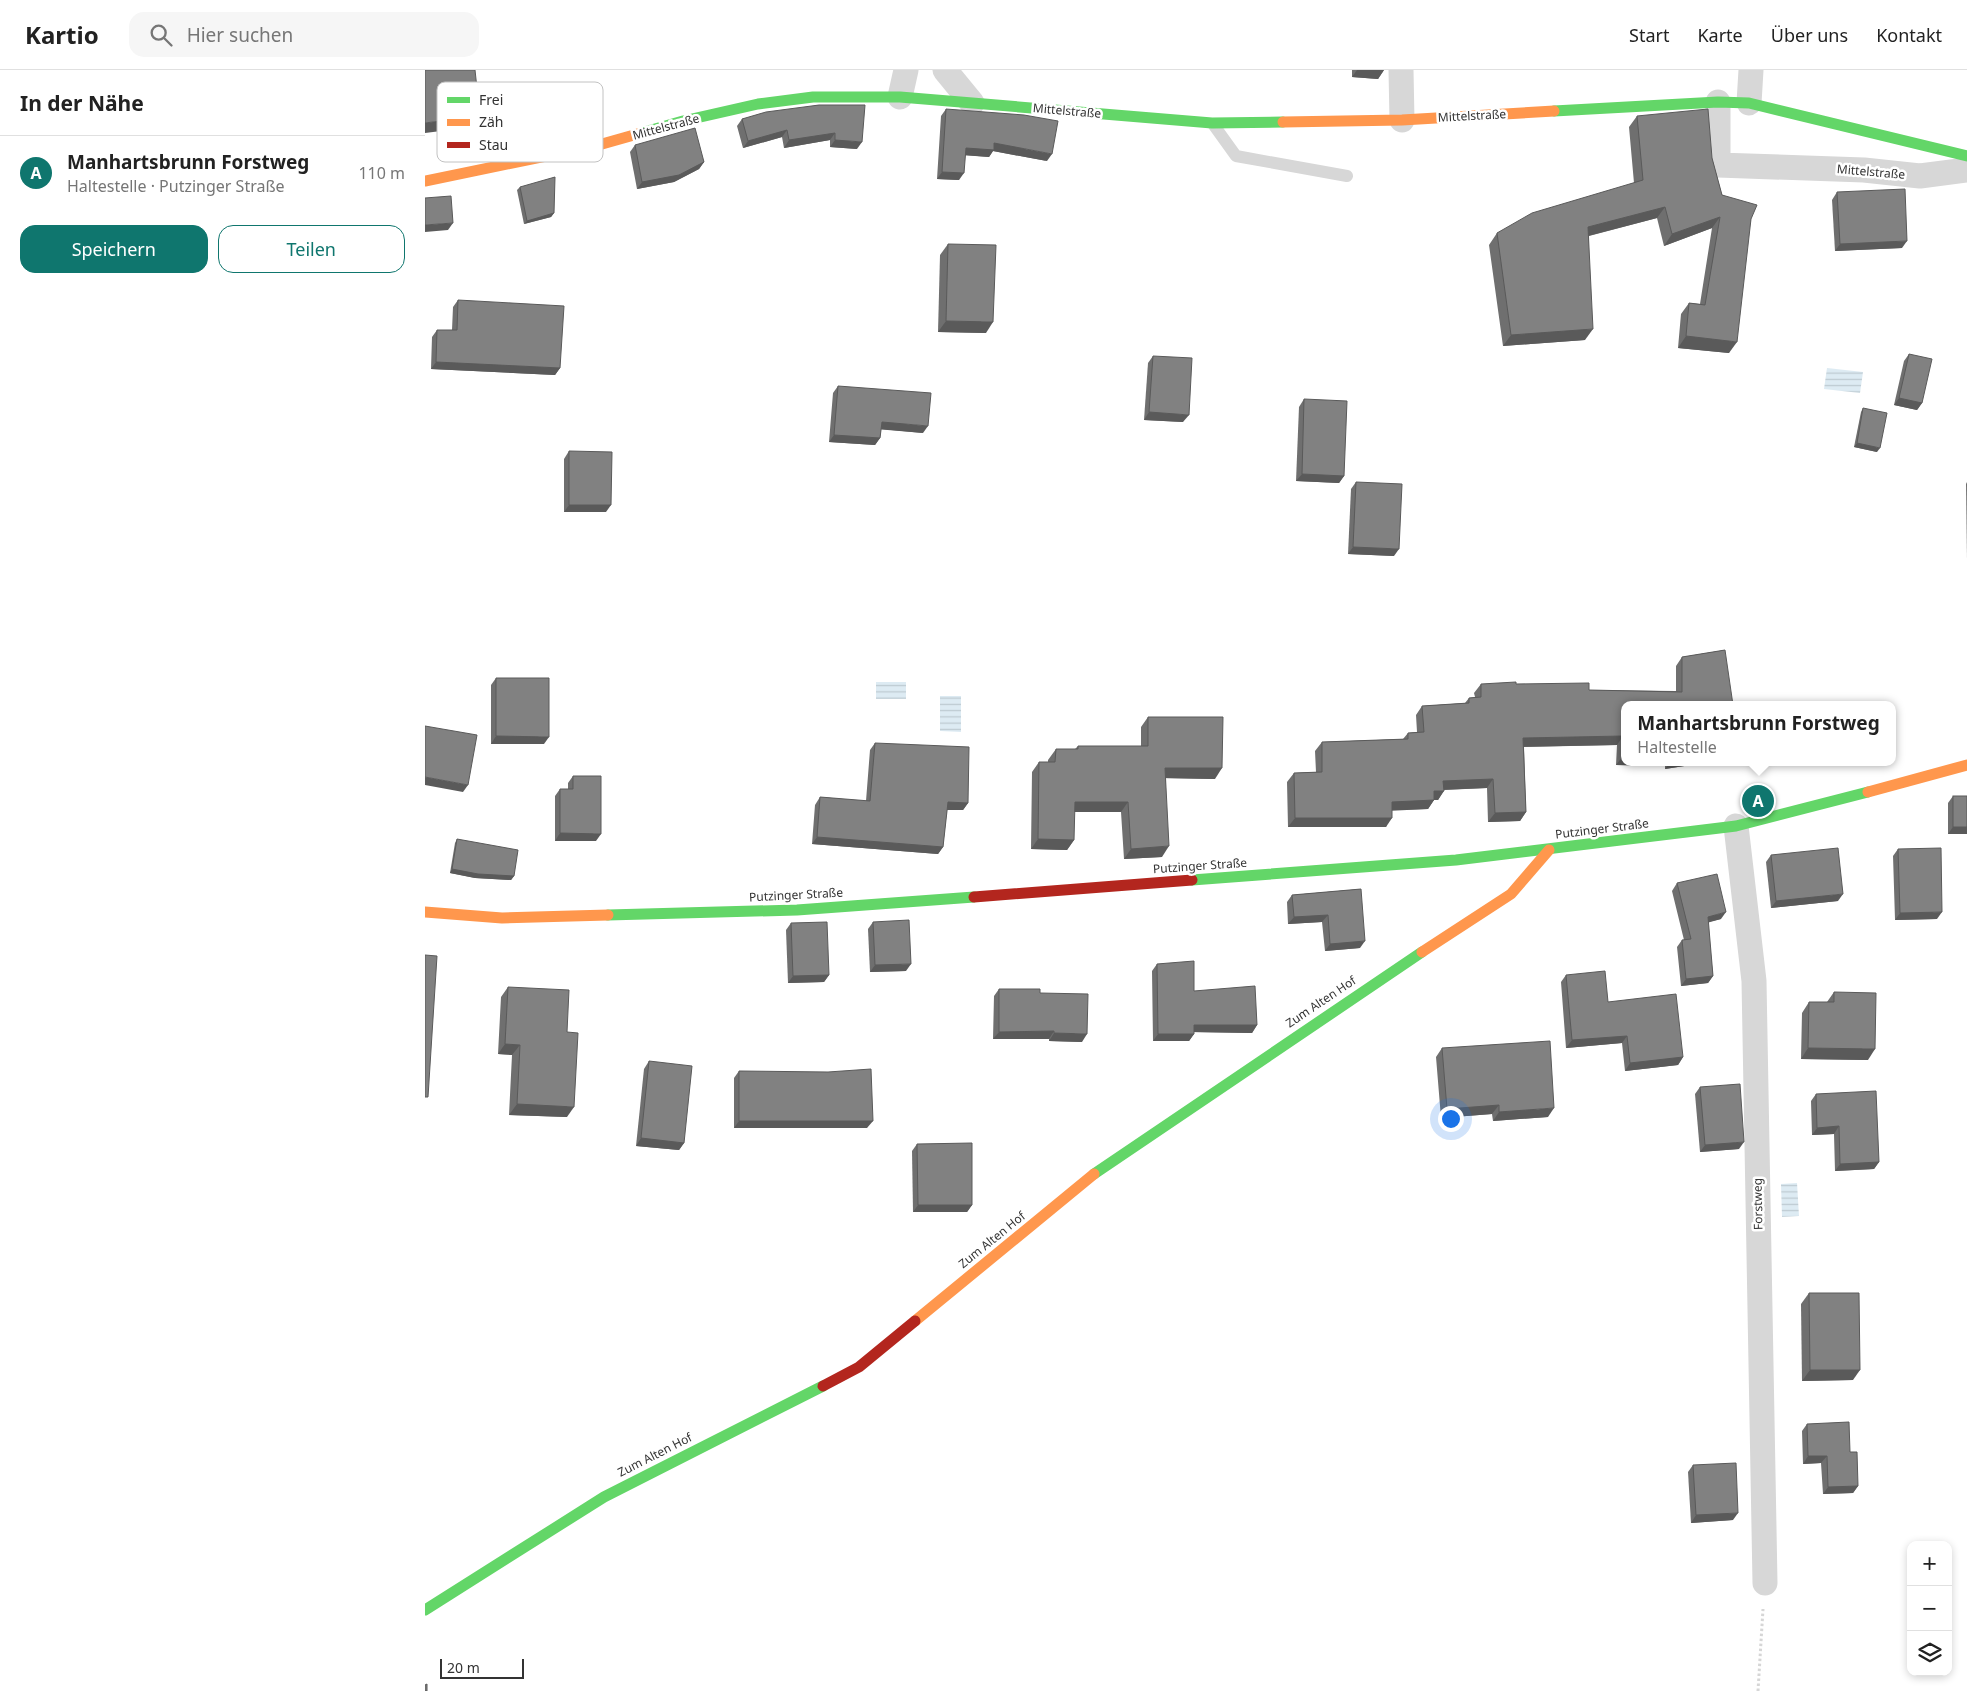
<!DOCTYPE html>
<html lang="de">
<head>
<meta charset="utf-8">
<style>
	:root { --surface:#fff; --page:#f6f6f6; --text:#222; --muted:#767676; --line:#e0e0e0; --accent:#0f766e }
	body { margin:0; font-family:"Noto Sans",sans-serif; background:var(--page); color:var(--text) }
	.controls { position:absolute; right:15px; bottom:15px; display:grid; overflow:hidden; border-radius:10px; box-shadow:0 2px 8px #0003 }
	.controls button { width:45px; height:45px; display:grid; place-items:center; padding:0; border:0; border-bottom:1px solid var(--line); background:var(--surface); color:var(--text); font:25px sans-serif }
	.scale { position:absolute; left:15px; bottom:12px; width:84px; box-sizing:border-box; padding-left:5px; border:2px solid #333; border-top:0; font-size:14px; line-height:18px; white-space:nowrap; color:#333; -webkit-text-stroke:4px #fff; paint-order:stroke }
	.you { position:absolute; left:1025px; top:1048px; width:18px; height:18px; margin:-12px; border:4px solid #fff; border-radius:50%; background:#1a73e8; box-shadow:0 0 0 8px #1a73e833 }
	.badge { display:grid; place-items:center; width:32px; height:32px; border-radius:50%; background:var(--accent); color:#fff; font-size:16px; font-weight:700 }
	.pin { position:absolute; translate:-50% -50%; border:2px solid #fff; box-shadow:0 1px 5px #0006 }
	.popup { position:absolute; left:1196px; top:631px; width:275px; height:65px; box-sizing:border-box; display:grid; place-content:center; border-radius:10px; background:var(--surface); filter:drop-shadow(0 1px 4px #0005); font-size:16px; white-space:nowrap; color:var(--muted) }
	.popup b { font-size:19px; color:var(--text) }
	.popup::after { content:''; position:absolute; left:50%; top:100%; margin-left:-10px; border:10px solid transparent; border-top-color:var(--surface) }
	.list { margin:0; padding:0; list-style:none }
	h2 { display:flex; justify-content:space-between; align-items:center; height:65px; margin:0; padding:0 20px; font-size:21px }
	h2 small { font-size:16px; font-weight:400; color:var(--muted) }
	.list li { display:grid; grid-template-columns:32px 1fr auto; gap:15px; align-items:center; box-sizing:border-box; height:75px; padding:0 20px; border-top:1px solid var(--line) }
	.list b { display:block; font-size:19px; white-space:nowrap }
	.list p { margin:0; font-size:16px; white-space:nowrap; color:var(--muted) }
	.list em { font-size:16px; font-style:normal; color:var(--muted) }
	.actions { display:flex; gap:10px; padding:15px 20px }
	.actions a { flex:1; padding:11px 0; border:1px solid var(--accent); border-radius:15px; text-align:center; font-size:18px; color:var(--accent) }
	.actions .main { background:var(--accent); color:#fff }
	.icon { flex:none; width:28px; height:28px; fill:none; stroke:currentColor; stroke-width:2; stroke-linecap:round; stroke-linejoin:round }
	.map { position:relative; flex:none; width:1542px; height:1621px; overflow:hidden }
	header { display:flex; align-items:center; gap:30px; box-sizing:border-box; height:70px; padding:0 25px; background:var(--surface); border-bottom:1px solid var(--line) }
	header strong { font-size:24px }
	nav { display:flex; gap:28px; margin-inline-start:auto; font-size:18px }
	.search { width:350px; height:45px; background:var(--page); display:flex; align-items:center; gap:12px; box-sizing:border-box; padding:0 18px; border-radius:15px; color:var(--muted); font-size:19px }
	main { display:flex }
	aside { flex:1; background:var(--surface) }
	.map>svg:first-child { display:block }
</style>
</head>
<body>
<header>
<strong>Kartio</strong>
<div class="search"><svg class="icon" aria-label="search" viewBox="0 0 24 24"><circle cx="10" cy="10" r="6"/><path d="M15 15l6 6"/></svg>Hier suchen</div>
<nav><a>Start</a><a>Karte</a><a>Über uns</a><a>Kontakt</a></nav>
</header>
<main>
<aside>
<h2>In der Nähe<small></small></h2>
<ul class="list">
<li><span class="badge">A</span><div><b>Manhartsbrunn Forstweg</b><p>Haltestelle · Putzinger Straße</p></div><em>110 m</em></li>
</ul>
<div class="actions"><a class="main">Speichern</a><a>Teilen</a></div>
</aside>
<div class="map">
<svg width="1542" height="1621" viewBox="0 0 1542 1621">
	<defs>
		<pattern id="water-rules" width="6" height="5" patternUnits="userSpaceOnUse" patternTransform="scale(1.25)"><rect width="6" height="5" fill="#ddebf3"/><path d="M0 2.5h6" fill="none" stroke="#becad1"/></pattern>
	</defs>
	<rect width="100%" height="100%" fill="#fff"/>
	<g fill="url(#water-rules)">
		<polygon points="1402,298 1438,302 1435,323 1399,319"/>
		<rect x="451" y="612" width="30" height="17"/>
		<polygon points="515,626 536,626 536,662 515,661"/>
		<polygon points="1372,1113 1374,1146 1357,1147 1356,1114"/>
	</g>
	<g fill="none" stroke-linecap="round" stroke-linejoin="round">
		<polyline stroke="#d6d6d6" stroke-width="3" stroke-dasharray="2.5 2.5" stroke-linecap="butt" points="1333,1621 1338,1539"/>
		<polyline stroke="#d7d7d7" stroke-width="12" points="788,54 811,86 922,106"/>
		<g stroke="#d7d7d7" stroke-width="25">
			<polyline points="520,0 547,33"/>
			<polyline points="976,0 977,50"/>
			<polyline points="475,27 481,0"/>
			<polyline points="1293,32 1293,95 1439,100 1495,106 1542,100"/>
			<polyline points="1324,33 1326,0"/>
			<polyline points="1311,756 1329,911 1340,1513"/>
		</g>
		<g stroke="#63d668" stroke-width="11">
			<polyline points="1129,41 1293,32 1324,33 1542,86"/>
			<polyline points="216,63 258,51 333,34 388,27 475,27 787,53 858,52"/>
			<polyline points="767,810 1031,790 1311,756 1443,722"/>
			<polyline points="183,845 372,840 549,827"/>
			<polyline points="669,1104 997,882"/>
			<polyline points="0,1540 179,1427 398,1316"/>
		</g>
		<g stroke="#ff974d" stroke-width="11">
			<polyline points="858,52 977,50 1129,41"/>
			<polyline points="0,111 170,76 216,63"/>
			<polyline points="1443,722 1542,695"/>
			<polyline points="0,842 77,848 183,845"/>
			<polyline points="997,882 1086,824 1124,780"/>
			<polyline points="490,1251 669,1104"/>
		</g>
		<g stroke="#b3261e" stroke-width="11">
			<polyline points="549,827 767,810"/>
			<polyline points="398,1316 434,1297 490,1251"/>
		</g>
	</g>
	<g fill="#6f6f6f">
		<polygon points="927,0 959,0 953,9 927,7"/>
		<polygon points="394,35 432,79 405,77 405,70 359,78 357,67 318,78 312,56 317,49"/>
		<polygon points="521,39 622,91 568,81 564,87 540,85 534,110 512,109 516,46"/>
		<polygon points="1212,46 1287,88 1297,125 1326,149 1304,283 1253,278 1256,244 1264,233 1275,234 1287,158 1239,176 1232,148 1164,166 1160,270 1078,276 1064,175 1072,163 1209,113 1204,57"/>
		<polygon points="210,75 279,92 274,99 249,112 212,119 205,82"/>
		<polygon points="95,117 129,143 126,147 99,154 92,120"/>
		<polygon points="1412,122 1477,178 1410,181 1407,130"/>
		<polygon points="523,174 561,263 513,262 515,185"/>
		<polygon points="33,230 135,298 130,305 6,299 7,267 12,260 27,260 28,237"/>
		<polygon points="1484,284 1497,333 1492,340 1469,335 1479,291"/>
		<polygon points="728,286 758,352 719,350 723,293"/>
		<polygon points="413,316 498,363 456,359 455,368 450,375 404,372 408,323"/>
		<polygon points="879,329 919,406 914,413 871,411 874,337"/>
		<polygon points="1438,338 1452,382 1429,377 1436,342"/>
		<polygon points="144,381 181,442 139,442 139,389"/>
		<polygon points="931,412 969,486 923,484 926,419"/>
		<polygon points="1542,412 1542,489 1541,414"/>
		<polygon points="1300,580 1199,692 1285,692 1240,699 1240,696 1191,695 1192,675 1099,677 1101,742 1095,751 1063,752 1062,718 1019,720 1013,730 1009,730 1003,739 967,740 961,757 863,757 862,712 869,703 891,702 890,681 897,672 978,669 983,663 992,662 991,645 997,636 1040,633 1044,628 1050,627 1049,623 1056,614 1091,614 1164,620 1251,621 1251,596 1257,587"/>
		<polygon points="71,608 119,674 66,674 66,615"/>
		<polygon points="723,647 790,709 741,708 737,787 699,789 696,742 649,742 649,770 642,780 606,779 607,702 614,692 623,692 623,690 631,679 650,679 653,676 716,676 716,657"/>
		<polygon points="450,673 543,733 538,740 522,740 518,777 513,784 387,774 390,735 395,727 441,731 445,680"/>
		<polygon points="148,706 171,771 130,771 130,726 135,719 143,719 143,713"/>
		<polygon points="1528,726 1542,764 1523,764 1523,733"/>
		<polygon points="32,769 89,806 86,810 50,808 25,803 30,773"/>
		<polygon points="1473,779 1512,849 1470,850 1468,786"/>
		<polygon points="1346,785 1413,831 1346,838 1341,792"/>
		<polygon points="1252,813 1296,849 1283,852 1288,906 1283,913 1256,916 1252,877 1257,870 1259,870 1247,821"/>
		<polygon points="936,819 935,878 900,881 897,852 863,854 862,832 867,825"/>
		<polygon points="448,852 481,901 445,902 443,859"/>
		<polygon points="366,853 404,905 399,912 363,913 361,860"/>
		<polygon points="732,894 769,921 832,955 827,963 769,962 769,964 764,971 728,971 727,901"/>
		<polygon points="1141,905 1258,987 1253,995 1200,1001 1197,973 1141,978 1136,912"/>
		<polygon points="83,917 142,962 142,1047 84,1045 87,985 73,984 76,927"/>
		<polygon points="574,919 615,923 657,972 624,971 624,969 568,969 569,926"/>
		<polygon points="1409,922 1443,990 1376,989 1377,943 1384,932 1402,932"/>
		<polygon points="1017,978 1123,1047 1068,1051 1067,1044 1016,1048 1011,987"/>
		<polygon points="224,991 259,1073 254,1080 211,1076 219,999"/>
		<polygon points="314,1001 442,1058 309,1058 309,1008"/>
		<polygon points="1275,1017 1314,1079 1275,1082 1270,1024"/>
		<polygon points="1391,1024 1454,1092 1449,1099 1410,1101 1409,1064 1387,1065 1386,1031"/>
		<polygon points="492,1074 547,1135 542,1142 488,1142 487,1081"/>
		<polygon points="1384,1223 1428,1310 1377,1311 1376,1234"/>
		<polygon points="1382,1354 1425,1382 1433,1416 1428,1423 1398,1424 1396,1393 1378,1394 1377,1361"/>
		<polygon points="1268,1395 1308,1450 1266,1453 1263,1402"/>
	</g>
	<g fill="#5a5a5a">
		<polygon points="932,0 959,0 953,9 927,7"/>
		<polygon points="55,46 48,57 0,63 0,53"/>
		<polygon points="362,60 357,67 318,78 323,71"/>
		<polygon points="410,63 405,70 359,78 364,70"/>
		<polygon points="410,70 437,72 432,79 405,77"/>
		<polygon points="569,73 627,84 622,91 568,81 564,87 536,85 541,78"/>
		<polygon points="279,92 274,99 249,112 212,119 217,112"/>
		<polygon points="517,102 539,103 534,110 512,109"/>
		<polygon points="1240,137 1232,148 1155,168 1163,157"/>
		<polygon points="129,143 126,147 99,154 102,151"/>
		<polygon points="1295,147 1287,158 1239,176 1247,164"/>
		<polygon points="28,153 23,160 0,162 0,155"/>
		<polygon points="1482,171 1477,178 1410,181 1415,174"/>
		<polygon points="521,251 568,252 561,263 513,262"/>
		<polygon points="1168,259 1160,270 1078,276 1086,265"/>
		<polygon points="1261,266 1312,272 1304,283 1253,278"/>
		<polygon points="11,292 135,298 130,305 6,299"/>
		<polygon points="1474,328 1497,333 1492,340 1469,335"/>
		<polygon points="724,342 764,345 758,352 719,350"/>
		<polygon points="457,352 503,356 498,363 451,359"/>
		<polygon points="409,365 455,368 450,375 404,372"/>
		<polygon points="1432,373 1455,378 1452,382 1429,377"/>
		<polygon points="877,404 919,406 914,413 871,411"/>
		<polygon points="144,435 186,435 181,442 139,442"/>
		<polygon points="928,477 974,479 969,486 923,484"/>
		<polygon points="71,666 124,667 119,674 66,674"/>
		<polygon points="1198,666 1192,675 1092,677 1098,668"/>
		<polygon points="1198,686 1199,686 1199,692 1243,692 1240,696 1191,695"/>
		<polygon points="1245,692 1285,692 1240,699"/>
		<polygon points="740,698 797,698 790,709 733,708"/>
		<polygon points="0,707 43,715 38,722 0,715"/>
		<polygon points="1068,709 1062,718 1012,720 1018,711"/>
		<polygon points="1009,721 1019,721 1013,730 1009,730 1003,739 961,741 967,732"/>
		<polygon points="523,732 543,733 538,740 518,740"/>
		<polygon points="650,732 703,732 696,742 642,742"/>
		<polygon points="1101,742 1095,751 1063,752 1070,743"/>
		<polygon points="870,748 967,748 961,757 863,757"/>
		<polygon points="1528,757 1542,757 1542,764 1523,764"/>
		<polygon points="135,763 176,764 171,771 130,771"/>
		<polygon points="392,767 518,777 513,784 387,774"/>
		<polygon points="613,769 649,770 642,780 606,779"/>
		<polygon points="744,776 737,787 699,789 706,779"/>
		<polygon points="27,799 89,806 86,810 50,808 25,803"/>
		<polygon points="1418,824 1413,831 1346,838 1351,831"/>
		<polygon points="1301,842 1296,849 1278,854 1283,847"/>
		<polygon points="1517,842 1512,849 1470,850 1475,843"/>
		<polygon points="903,845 897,852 863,854 869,847"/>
		<polygon points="940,871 935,878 900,881 905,874"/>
		<polygon points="486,894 481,901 445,902 450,895"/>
		<polygon points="404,905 399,912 363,913 368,906"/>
		<polygon points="1288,906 1283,913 1256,916 1261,909"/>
		<polygon points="769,955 832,955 827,963 764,962"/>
		<polygon points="629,961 624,969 568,969 574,962"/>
		<polygon points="629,963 662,964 657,972 624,971"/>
		<polygon points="733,964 769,964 764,971 728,971"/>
		<polygon points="1202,966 1197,973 1141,978 1147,970"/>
		<polygon points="80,974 95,975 87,985 73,984"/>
		<polygon points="1383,978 1450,979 1443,990 1376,989"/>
		<polygon points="1258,987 1253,995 1200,1001 1205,993"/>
		<polygon points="92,1034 149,1037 142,1047 84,1045"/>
		<polygon points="1074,1035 1067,1044 1016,1048 1022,1039"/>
		<polygon points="1129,1038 1123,1047 1068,1051 1074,1042"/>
		<polygon points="314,1051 448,1051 442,1058 309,1058"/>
		<polygon points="1414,1056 1409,1064 1387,1065 1392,1058"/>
		<polygon points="216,1068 259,1073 254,1080 211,1076"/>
		<polygon points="1319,1072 1314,1079 1275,1082 1280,1075"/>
		<polygon points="1454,1092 1449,1099 1410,1101 1415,1094"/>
		<polygon points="493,1135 547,1135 542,1142 488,1142"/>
		<polygon points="1385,1300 1435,1300 1428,1310 1377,1311"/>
		<polygon points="1383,1386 1402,1386 1396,1393 1378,1394"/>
		<polygon points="1433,1416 1428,1423 1398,1424 1403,1417"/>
		<polygon points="1313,1443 1308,1450 1266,1453 1271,1445"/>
	</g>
	<g fill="#818181" stroke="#5a5a5a">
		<polygon points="0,0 50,0 55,46 0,53"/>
		<polygon points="394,35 440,35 437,72 410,70 410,63 364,70 362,60 323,71 317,49 341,42"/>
		<polygon points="521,39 599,45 633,51 627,84 569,73 569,80 541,78 539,103 517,102"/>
		<polygon points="1283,39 1287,88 1297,125 1332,135 1326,149 1312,272 1261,266 1264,233 1280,235 1295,147 1247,164 1240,137 1163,157 1168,259 1086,265 1072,163 1107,143 1218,110 1212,46"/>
		<polygon points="270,58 279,92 254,105 217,112 210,75"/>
		<polygon points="130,107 129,143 102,151 95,117"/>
		<polygon points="1480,119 1482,171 1415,174 1412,122"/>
		<polygon points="26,126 28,153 0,155 0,128"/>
		<polygon points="523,174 571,175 568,252 521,251"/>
		<polygon points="33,230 139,236 135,298 11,292 12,260 32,260"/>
		<polygon points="1484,284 1507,289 1497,333 1474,328"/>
		<polygon points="728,286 767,288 764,345 724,342"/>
		<polygon points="413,316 506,323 503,356 457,352 455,368 409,365"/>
		<polygon points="879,329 922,331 919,406 877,404"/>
		<polygon points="1438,338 1462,343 1455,378 1432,373"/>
		<polygon points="144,381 187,382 186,435 144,435"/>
		<polygon points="931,412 977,414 974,479 928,477"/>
		<polygon points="1300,580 1308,635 1199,635 1199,686 1198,686 1198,666 1098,668 1101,742 1070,743 1068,709 1018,711 1019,721 1009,721 1009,730 967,732 967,748 870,748 869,703 897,702 897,672 983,669 983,663 999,662 997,636 1044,633 1044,628 1056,627 1056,614 1091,612 1091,614 1164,613 1164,620 1257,622 1257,587"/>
		<polygon points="71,608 124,608 124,667 71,666"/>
		<polygon points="723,647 798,647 797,698 740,698 744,776 706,779 703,732 650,732 649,770 613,769 614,692 630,692 631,679 653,679 653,676 723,676"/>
		<polygon points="0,656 52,665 43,715 0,707"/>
		<polygon points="450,673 544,677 543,733 523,732 518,777 392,767 395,727 445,731"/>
		<polygon points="148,706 176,706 176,764 135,763 135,719 148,719"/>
		<rect x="1528" y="726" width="14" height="31"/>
		<polygon points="32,769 93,780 89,806 53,804 27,799"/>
		<polygon points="1413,778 1418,824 1351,831 1346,785"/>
		<polygon points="1516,778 1517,842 1475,843 1473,779"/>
		<polygon points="1292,804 1301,842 1283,847 1288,906 1261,909 1257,870 1266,869 1252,813"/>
		<polygon points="936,819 940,871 905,874 903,845 869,847 867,825"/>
		<polygon points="484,850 486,894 450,895 448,852"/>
		<polygon points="402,852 404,905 368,906 366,853"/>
		<polygon points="0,885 12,886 3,1027 0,1027"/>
		<polygon points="769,891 769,921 830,916 832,955 769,955 769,964 733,964 732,894"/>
		<polygon points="1180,901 1183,932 1251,924 1258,987 1205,993 1202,966 1147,970 1141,905"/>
		<polygon points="83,917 144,920 142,962 153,963 149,1037 92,1034 95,975 80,974"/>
		<polygon points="574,919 615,919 615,923 663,924 662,964 629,963 629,961 574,962"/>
		<polygon points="1409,922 1451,923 1450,979 1383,978 1384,932 1409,932"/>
		<polygon points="1125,971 1129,1038 1074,1042 1074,1035 1022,1039 1017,978"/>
		<polygon points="224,991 267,996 259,1073 216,1068"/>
		<polygon points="446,999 448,1051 314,1051 314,1001 403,1002"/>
		<polygon points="1315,1014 1319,1072 1280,1075 1275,1017"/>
		<polygon points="1451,1021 1454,1092 1415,1094 1414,1056 1392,1058 1391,1024"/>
		<polygon points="547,1073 547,1135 493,1135 492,1074"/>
		<polygon points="1384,1223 1434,1223 1435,1300 1385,1300"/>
		<polygon points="1424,1352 1425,1382 1432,1382 1433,1416 1403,1417 1402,1386 1383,1386 1382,1354"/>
		<polygon points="1311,1393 1313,1443 1271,1445 1268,1395"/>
		<polygon points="2,1614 2,1621 0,1621 0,1615"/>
	</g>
	<g text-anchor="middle" stroke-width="5" stroke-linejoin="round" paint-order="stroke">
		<g font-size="12" fill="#333" stroke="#fff">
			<text transform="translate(642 41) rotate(5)" y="4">Mittelstraße</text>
			<text transform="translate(1047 46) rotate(-3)" y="4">Mittelstraße</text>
			<text transform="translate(241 57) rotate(-15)" y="4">Mittelstraße</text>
			<text transform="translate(1446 102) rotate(5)" y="4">Mittelstraße</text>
			<text transform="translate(1177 759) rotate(-7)" y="4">Putzinger Straße</text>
			<text transform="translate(775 796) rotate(-4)" y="4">Putzinger Straße</text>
			<text transform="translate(371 825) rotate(-3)" y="4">Putzinger Straße</text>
			<text transform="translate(896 932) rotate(-34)" y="4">Zum Alten Hof</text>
			<text transform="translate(1333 1134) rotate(-91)" y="4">Forstweg</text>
			<text transform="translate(567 1170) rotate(-39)" y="4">Zum Alten Hof</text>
			<text transform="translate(230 1385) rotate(-27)" y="4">Zum Alten Hof</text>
		</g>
	</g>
	<rect x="12" y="12" width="166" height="80" rx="8" fill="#fff" stroke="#c2c2c2" stroke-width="1"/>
	<rect x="22" y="27" width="23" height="6" fill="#63d668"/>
	<rect x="22" y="49" width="23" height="7" fill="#ff974d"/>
	<rect x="22" y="72" width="23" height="6" fill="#b3261e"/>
	<g font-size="14" fill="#333">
		<text x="54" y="35">Frei</text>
		<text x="54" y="57">Zäh</text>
		<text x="54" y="80">Stau</text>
	</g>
</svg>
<div class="controls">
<button>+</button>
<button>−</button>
<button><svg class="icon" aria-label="layers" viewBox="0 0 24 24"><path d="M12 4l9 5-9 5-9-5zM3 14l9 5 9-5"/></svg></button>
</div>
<div class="scale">20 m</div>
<div class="you"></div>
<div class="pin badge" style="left:1333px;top:731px">A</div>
<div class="popup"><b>Manhartsbrunn Forstweg</b>Haltestelle</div>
</div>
</main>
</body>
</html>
